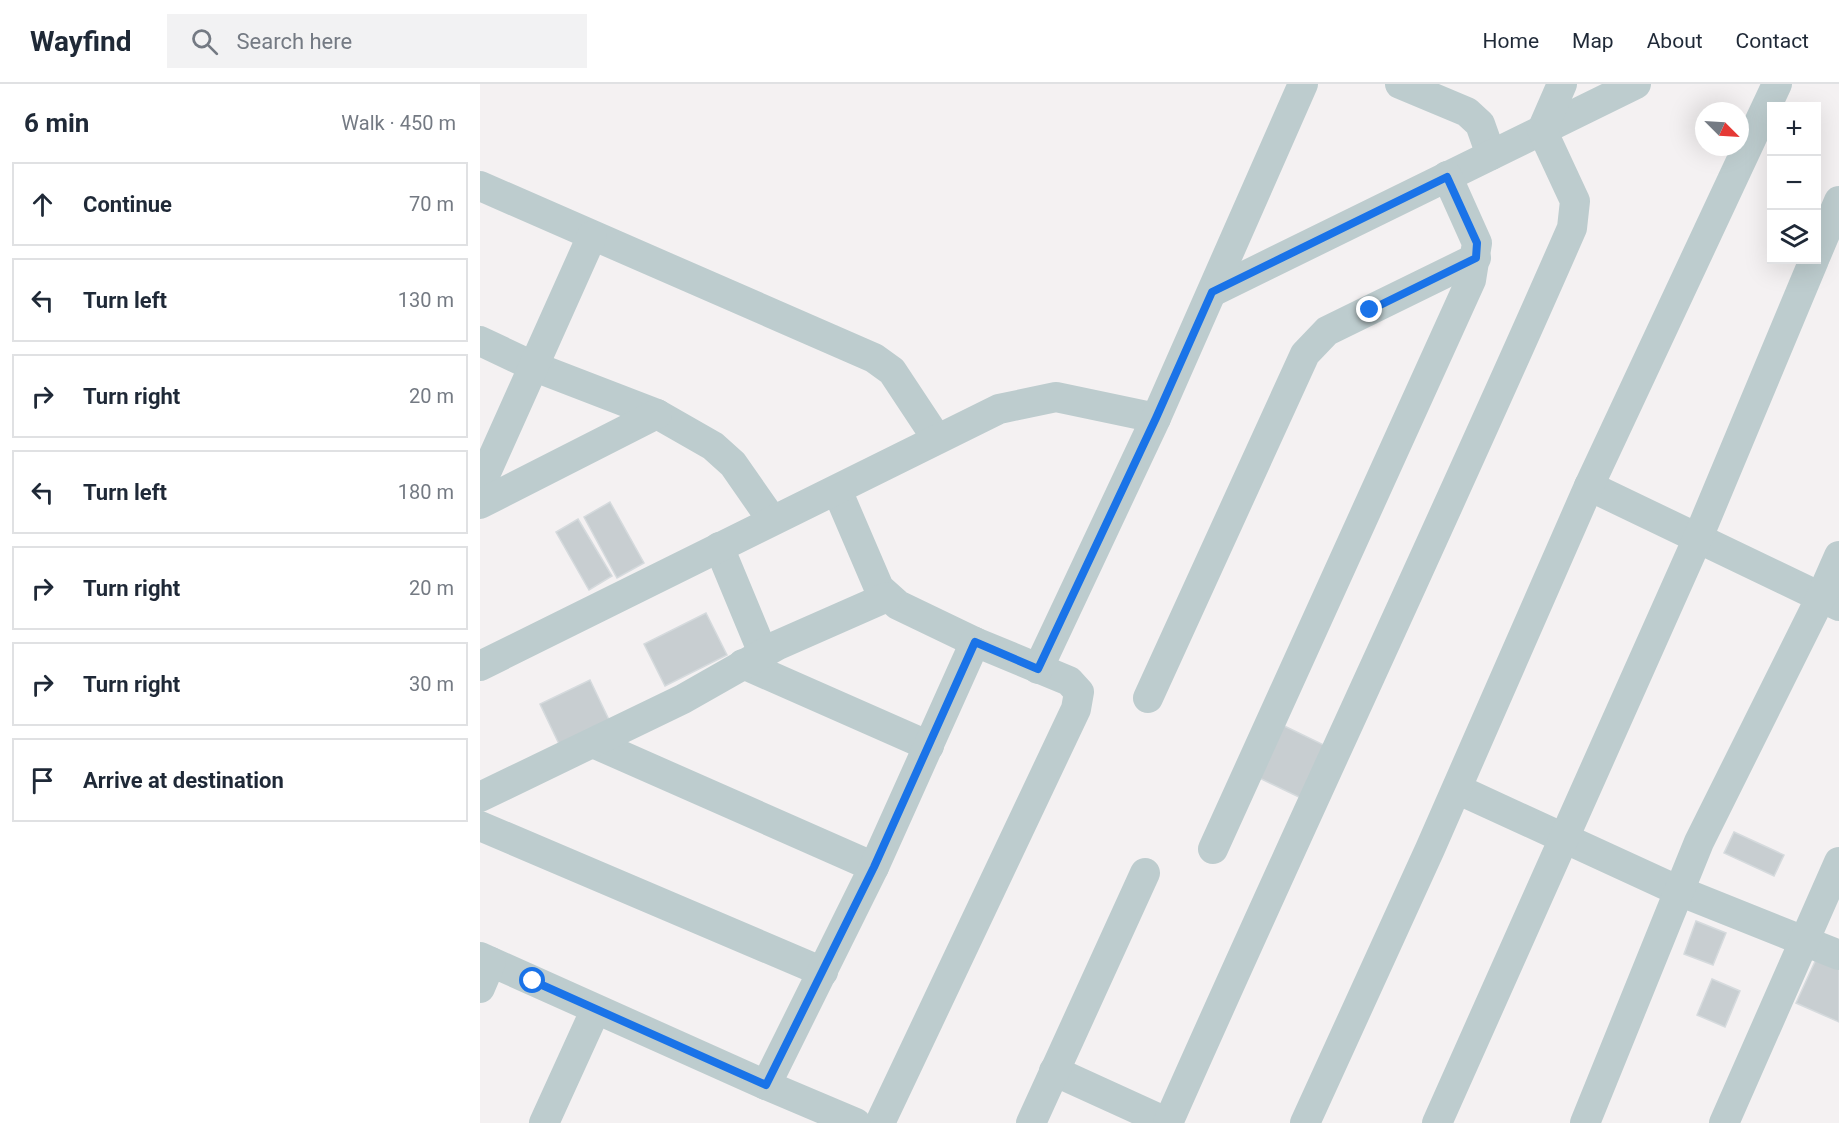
<!DOCTYPE html>
<html lang="en">
<head>
<meta charset="utf-8">
<style>
	:root { --surface:#fff; --page:#f2f2f3; --text:#1f2937; --muted:#747a83; --line:#e0e1e3 }
	body { margin:0; font-family:Roboto,sans-serif; background:var(--page); color:var(--text) }
	.controls { position:absolute; right:18px; top:18px; display:grid; overflow:hidden; border-radius:0px; box-shadow:0 6px 24px #0002 }
	.controls button { width:54px; height:54px; display:grid; place-items:center; padding:0; border:0; border-bottom:2px solid var(--line); background:var(--surface); color:var(--text); font:30px sans-serif }
	.compass { position:absolute; left:1215px; top:18px; width:54px; height:54px; border-radius:50%; background:var(--surface); box-shadow:0 6px 24px #0002; rotate:114deg }
	.stop { position:absolute; width:18px; height:18px; margin:-14px; border:4px solid #1a73e8; border-radius:50%; background:#fff }
	.stop.end { background:#1a73e8; border-color:#fff; box-shadow:0 2px 6px #0008 }
	.list { margin:0; padding:0; list-style:none }
	h2 { display:flex; justify-content:space-between; align-items:center; height:78px; margin:0; padding:0 24px; font-size:26px }
	h2 small { font-size:20px; font-weight:400; color:var(--muted) }
	.list li { display:grid; grid-template-columns:39px 1fr auto; gap:18px; align-items:center; box-sizing:border-box; height:84px; margin:0 12px 12px; padding:0 12px; border:2px solid var(--line); border-radius:0px }
	.list b { display:block; font-size:22px; white-space:nowrap }
	.list em { font-size:20px; font-style:normal; color:var(--muted) }
	.icon { flex:none; width:33px; height:33px; fill:none; stroke:currentColor; stroke-width:2; stroke-linecap:round; stroke-linejoin:round }
	.map { position:relative; flex:none; width:1359px; height:1039px; overflow:hidden }
	header { display:flex; align-items:center; gap:36px; box-sizing:border-box; height:84px; padding:0 30px; background:var(--surface); border-bottom:2px solid var(--line) }
	header strong { font-size:28px }
	nav { display:flex; gap:33px; margin-inline-start:auto; font-size:21px }
	.search { width:420px; height:54px; background:var(--page); display:flex; align-items:center; gap:15px; box-sizing:border-box; padding:0 21px; border-radius:0px; color:var(--muted); font-size:22px }
	main { display:flex }
	aside { flex:1; background:var(--surface) }
	.map>svg:first-child { display:block }
</style>
</head>
<body>
<header>
<strong>Wayfind</strong>
<div class="search"><svg class="icon" aria-label="search" viewBox="0 0 24 24"><circle cx="10" cy="10" r="6"/><path d="M15 15l6 6"/></svg>Search here</div>
<nav><a>Home</a><a>Map</a><a>About</a><a>Contact</a></nav>
</header>
<main>
<aside>
<h2>6 min<small>Walk · 450 m</small></h2>
<ul class="list">
<li><svg class="icon" aria-label="ahead" viewBox="0 0 24 24"><path d="M12 20V5M6 11l6-6 6 6"/></svg><div><b>Continue</b></div><em>70 m</em></li>
<li><svg class="icon" aria-label="left" viewBox="0 0 24 24"><path d="M17 20v-9H6M10 6l-5 5 5 5"/></svg><div><b>Turn left</b></div><em>130 m</em></li>
<li><svg class="icon" aria-label="right" viewBox="0 0 24 24"><path d="M7 20v-9h11M14 6l5 5-5 5"/></svg><div><b>Turn right</b></div><em>20 m</em></li>
<li><svg class="icon" aria-label="left" viewBox="0 0 24 24"><path d="M17 20v-9H6M10 6l-5 5 5 5"/></svg><div><b>Turn left</b></div><em>180 m</em></li>
<li><svg class="icon" aria-label="right" viewBox="0 0 24 24"><path d="M7 20v-9h11M14 6l5 5-5 5"/></svg><div><b>Turn right</b></div><em>20 m</em></li>
<li><svg class="icon" aria-label="right" viewBox="0 0 24 24"><path d="M7 20v-9h11M14 6l5 5-5 5"/></svg><div><b>Turn right</b></div><em>30 m</em></li>
<li><svg class="icon" aria-label="arrive" viewBox="0 0 24 24"><path d="M6 21V4h12l-3 4 3 4H6"/></svg><div><b>Arrive at destination</b></div></li>
</ul>
</aside>
<div class="map">
<svg width="1359" height="1039" viewBox="0 0 1359 1039">
	<rect width="100%" height="100%" fill="#f4f1f2"/>
	<g fill="#c8ced1" stroke="#d5dadd" stroke-width="1.5">
		<polygon points="130,418 164,479 137,494 104,433"/>
		<polygon points="98,435 132,492 109,506 76,448"/>
		<polygon points="226,529 247,571 185,602 164,560"/>
		<polygon points="110,596 130,638 80,662 60,620"/>
		<polygon points="796,638 848,663 823,715 771,690"/>
		<polygon points="1254,748 1304,771 1294,792 1244,769"/>
		<polygon points="1216,837 1246,849 1233,881 1204,870"/>
		<polygon points="1338,871 1359,880 1359,938 1316,919"/>
		<polygon points="1232,895 1260,907 1245,943 1217,931"/>
	</g>
	<g fill="none" stroke-linecap="round" stroke-linejoin="round">
		<g stroke="#bdccce" stroke-width="30">
			<polyline points="920,0 987,28 1000,40 1011,71"/>
			<polyline points="0,102 394,274 412,287 457,355"/>
			<polyline points="1336,171 1359,117"/>
			<polyline points="732,208 1156,0"/>
			<polyline points="0,257 55,283 177,330 233,362 253,380 292,436"/>
			<polyline points="0,402 112,152"/>
			<polyline points="1109,402 1359,522"/>
			<polyline points="357,406 399,504 418,521 495,558 589,597 599,608 596,625 400,1039"/>
			<polyline points="0,420 177,330"/>
			<polyline points="239,463 283,569"/>
			<polyline points="263,580 449,662"/>
			<polyline points="0,582 519,325 576,313 676,334"/>
			<polyline points="558,585 676,334 823,0"/>
			<polyline points="668,614 825,270 847,247 996,174"/>
			<polyline points="113,659 394,783"/>
			<polyline points="977,705 1199,807 1359,871"/>
			<polyline points="0,713 203,615 298,561 407,513"/>
			<polyline points="0,742 343,888"/>
			<polyline points="733,765 991,196 997,159 967,92"/>
			<polyline points="0,873 286,1001 394,783 495,558"/>
			<polyline points="0,904 11,878"/>
			<polyline points="574,987 688,1039"/>
			<polyline points="286,1001 376,1039"/>
			<polyline points="64,1039 115,927"/>
			<polyline points="551,1039 665,789"/>
			<path d="M688 1039C820 740 961 444 1092 144L1095 117 1062 46 1082 0"/>
			<polyline points="825,1039 950,765 1109,402 1297,0"/>
			<polyline points="957,1039 1217,456 1334,176"/>
			<polyline points="1105,1039 1219,758 1341,513 1359,472"/>
			<polyline points="1244,1039 1359,778"/>
		</g>
	</g>
	<g fill="none" stroke-linecap="round" stroke-linejoin="round">
		<polyline stroke="#1a73e8" stroke-width="8" points="53,897 286,1001 394,783 495,558 558,585 676,334 732,208 967,93 997,159 996,174 890,226"/>
	</g>
</svg>
<div class="controls">
<button>+</button>
<button>−</button>
<button><svg class="icon" aria-label="layers" viewBox="0 0 24 24"><path d="M12 4l9 5-9 5-9-5zM3 14l9 5 9-5"/></svg></button>
</div>
<svg class="compass" viewBox="-18 -18 36 36"><path d="M0-13l5 13h-10z" fill="#e53935"/><path d="M0 13l5-13h-10z" fill="#747a83"/></svg>
<div class="stop" style="left:53px;top:897px"></div>
<div class="stop end" style="left:890px;top:226px"></div>
</div>
</main>
</body>
</html>
